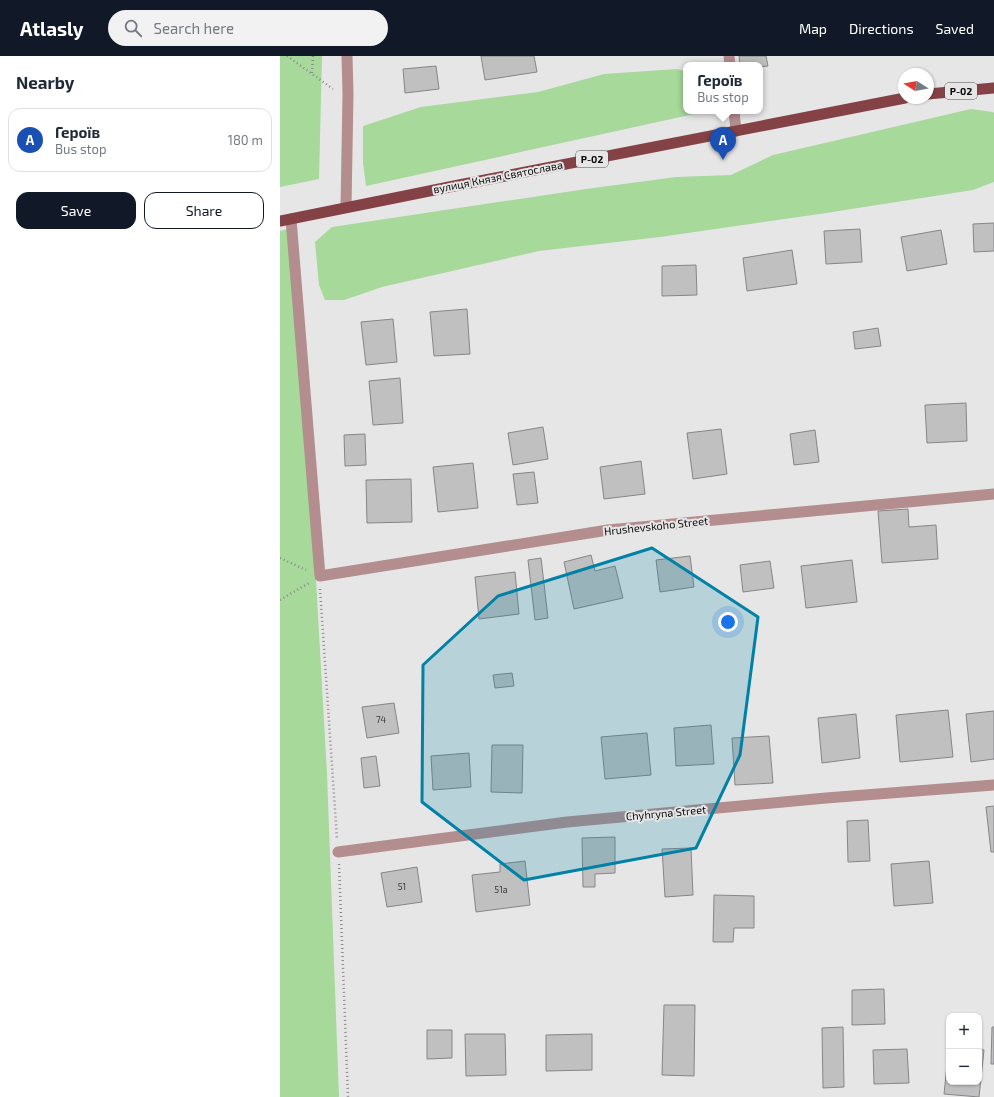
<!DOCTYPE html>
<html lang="en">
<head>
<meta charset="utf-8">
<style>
	:root { --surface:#fff; --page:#f2f2f3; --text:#1f2937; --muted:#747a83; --line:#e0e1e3; --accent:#111827 }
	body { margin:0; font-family:"Exo 2",sans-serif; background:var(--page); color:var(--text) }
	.controls { position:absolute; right:12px; bottom:12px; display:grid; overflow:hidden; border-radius:8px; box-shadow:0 1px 3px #0004 }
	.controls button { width:36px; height:36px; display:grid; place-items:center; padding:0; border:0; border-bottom:1px solid var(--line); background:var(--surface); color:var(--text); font:20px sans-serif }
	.compass { position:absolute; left:618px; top:12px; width:36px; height:36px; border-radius:50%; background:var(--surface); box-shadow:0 1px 3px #0004; rotate:281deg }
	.you { position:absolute; left:448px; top:566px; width:14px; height:14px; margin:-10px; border:3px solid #fff; border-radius:50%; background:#1a73e8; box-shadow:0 0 0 6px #1a73e833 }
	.badge { display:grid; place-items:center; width:26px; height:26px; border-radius:50%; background:var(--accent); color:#fff; font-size:13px; font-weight:700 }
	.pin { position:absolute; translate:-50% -33px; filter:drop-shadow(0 1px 2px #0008) }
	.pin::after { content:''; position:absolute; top:21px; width:14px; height:12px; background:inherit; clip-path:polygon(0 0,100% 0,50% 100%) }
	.popup { position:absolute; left:403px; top:6px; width:80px; height:52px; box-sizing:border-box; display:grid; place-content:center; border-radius:8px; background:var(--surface); filter:drop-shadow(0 1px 3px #0005); font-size:13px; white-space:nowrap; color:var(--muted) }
	.popup b { font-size:15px; color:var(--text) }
	.popup::after { content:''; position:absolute; left:50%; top:100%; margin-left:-8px; border:8px solid transparent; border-top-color:var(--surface) }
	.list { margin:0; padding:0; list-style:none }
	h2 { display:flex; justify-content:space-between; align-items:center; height:52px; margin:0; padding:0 16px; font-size:17px }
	h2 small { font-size:13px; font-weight:400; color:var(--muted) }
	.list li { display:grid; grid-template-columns:26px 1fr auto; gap:12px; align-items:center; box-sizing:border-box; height:64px; margin:0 8px 8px; padding:0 8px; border:1px solid var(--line); border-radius:12px }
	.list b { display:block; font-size:15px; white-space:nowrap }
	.list p { margin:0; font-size:13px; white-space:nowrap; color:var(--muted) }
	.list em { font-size:13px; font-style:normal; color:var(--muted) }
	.actions { display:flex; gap:8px; padding:12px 16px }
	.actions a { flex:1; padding:9px 0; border:1px solid var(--accent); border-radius:12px; text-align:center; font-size:14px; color:var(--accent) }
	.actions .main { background:var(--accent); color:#fff }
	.icon { flex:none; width:22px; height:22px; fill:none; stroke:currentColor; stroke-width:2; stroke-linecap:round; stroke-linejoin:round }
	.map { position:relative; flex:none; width:714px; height:1041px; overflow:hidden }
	header { display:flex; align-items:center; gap:24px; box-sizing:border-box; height:56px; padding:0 20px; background:var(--accent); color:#fff }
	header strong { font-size:19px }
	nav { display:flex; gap:22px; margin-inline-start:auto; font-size:14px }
	.search { width:280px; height:36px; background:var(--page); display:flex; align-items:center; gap:10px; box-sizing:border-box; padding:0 14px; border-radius:22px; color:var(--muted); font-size:15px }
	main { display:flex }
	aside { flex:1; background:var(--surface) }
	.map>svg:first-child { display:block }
</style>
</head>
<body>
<header>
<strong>Atlasly</strong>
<div class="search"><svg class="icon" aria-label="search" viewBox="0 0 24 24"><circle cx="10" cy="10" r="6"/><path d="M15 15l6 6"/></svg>Search here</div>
<nav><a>Map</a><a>Directions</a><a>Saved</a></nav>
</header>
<main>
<aside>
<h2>Nearby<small></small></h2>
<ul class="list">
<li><span class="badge" style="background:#1a4fb4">A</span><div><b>Героїв</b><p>Bus stop</p></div><em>180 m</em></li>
</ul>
<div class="actions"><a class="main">Save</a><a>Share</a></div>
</aside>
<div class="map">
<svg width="714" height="1041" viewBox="0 0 714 1041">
	<rect width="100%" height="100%" fill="#e6e6e7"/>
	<g fill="#a6d99a">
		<polygon points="0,0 42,0 39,123 0,131"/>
		<polygon points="397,13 406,15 406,55 428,55 86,130 83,107 83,70 141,51 258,36 324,18"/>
		<polygon points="691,53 713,56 714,57 714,126 693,134 546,157 380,181 259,195 102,231 64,244 45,244 39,229 35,186 52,171 306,133 396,121 451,119 493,99"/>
		<polygon points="16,171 47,718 59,1041 0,1041 0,175"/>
	</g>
	<g fill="#c0c0c1" stroke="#868688">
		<polygon points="201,0 254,0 257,16 205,24"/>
		<polygon points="459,0 486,0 488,10 480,11 480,9 460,9"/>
		<polygon points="156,10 159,33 125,37 123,13"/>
		<polygon points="714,167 714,195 694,196 693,168"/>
		<polygon points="580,173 582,206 546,208 544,175"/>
		<polygon points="661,174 667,208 627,215 621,181"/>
		<polygon points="512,194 517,228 467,235 463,202"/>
		<polygon points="416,209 417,239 382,240 382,210"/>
		<polygon points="187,253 190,298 154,300 150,256"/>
		<polygon points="113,263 117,306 86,309 81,266"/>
		<polygon points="598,272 601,290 575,293 573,276"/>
		<polygon points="120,322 123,367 93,369 89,325"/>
		<polygon points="686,347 687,385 647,387 645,349"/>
		<polygon points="263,371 268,403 233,409 228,377"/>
		<polygon points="441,373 447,418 413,423 407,377"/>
		<polygon points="535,374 539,406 514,409 510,378"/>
		<polygon points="85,378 86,409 65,410 64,379"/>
		<polygon points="361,405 365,438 324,443 320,411"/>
		<polygon points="193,407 198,452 158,456 153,411"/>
		<polygon points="254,416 258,447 237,449 233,418"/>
		<polygon points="131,423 132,466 87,467 86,424"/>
		<polygon points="628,453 629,471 656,469 658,503 602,507 598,455"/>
		<polygon points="311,499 315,515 335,510 343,542 294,553 284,506"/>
		<polygon points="410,500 414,531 380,536 376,504"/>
		<polygon points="261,502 268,562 255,564 248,504"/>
		<polygon points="572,504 577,546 526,552 521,510"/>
		<polygon points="490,505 494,532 463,536 460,509"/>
		<polygon points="235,516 239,558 199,563 195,521"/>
		<polygon points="232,617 234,630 215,632 213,619"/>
		<polygon points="114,647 119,677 87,682 82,651"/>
		<polygon points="668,654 673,701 620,706 616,659"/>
		<polygon points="714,655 714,703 691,706 686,658"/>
		<polygon points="576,658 580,702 542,707 538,662"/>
		<polygon points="431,669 434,708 396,710 394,672"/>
		<polygon points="367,677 371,719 325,723 321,681"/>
		<polygon points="489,680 493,727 455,729 452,682"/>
		<polygon points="212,689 243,689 242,737 211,736"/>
		<polygon points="189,697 191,731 153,734 151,700"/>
		<polygon points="96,700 100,730 84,732 81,702"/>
		<polygon points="714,750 714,796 711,796 706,751"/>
		<polygon points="588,764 590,805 568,806 567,765"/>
		<polygon points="335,781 335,817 315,818 315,831 303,831 302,782"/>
		<polygon points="411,792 413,839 385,841 382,793"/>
		<polygon points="245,805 250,849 196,856 192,819 220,816 220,808"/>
		<polygon points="649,805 653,847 614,850 611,808"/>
		<polygon points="137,811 142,846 107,851 101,817"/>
		<polygon points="434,839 474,840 474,872 454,872 453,886 433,886"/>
		<polygon points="604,933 605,968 572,969 572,934"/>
		<polygon points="384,949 415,949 414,1020 382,1019"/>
		<polygon points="563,971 564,1031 543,1032 542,972"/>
		<polygon points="712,971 714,971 714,1008 711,1008"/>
		<polygon points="147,974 172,974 172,1002 147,1003"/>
		<polygon points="185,978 225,978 226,1019 186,1020"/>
		<polygon points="312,978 312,1014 266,1015 266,979"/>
		<polygon points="669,990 669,1026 699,1026 699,993 704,994 699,1041 664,1038"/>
		<polygon points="627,993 629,1027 594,1028 593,994"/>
	</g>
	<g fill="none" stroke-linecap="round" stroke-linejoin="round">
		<g stroke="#8b8b8c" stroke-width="2.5" stroke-dasharray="1 3" stroke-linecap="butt">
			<polyline points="7,0 53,33"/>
			<polyline points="32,17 33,0"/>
			<polyline points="0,502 26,514"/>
			<polyline points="40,533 57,783"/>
			<polyline points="0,544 29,527"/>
			<polyline points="59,808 68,1041"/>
		</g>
		<g stroke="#b48d8e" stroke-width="11">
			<polyline points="449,0 450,9"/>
			<polyline points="454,55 456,75"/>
			<polyline points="66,151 68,38 67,0"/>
			<polyline points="11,163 40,520 328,474 714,438"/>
			<polyline points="58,796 287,766 546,742 714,729"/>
		</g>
		<g stroke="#844247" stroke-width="11">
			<polyline points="648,38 714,32"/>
			<polyline points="0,165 179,129 625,42"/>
		</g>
	</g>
	<path fill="#0281a6" fill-opacity="0.2" stroke="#0281a6" stroke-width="3" stroke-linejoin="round" d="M372 492 478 561 460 699 416 792 244 824 142 746 143 609 218 540Z"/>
	<g text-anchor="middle" stroke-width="4" stroke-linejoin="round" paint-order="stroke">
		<g font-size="9" fill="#383839">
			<text x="101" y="667">74</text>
			<text x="122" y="834">51</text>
			<text x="221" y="837">51а</text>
		</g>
		<g fill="#e6e6e7" stroke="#4d4d4e" stroke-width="1">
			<rect x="665" y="27" width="32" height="16" rx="3"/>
			<rect x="296" y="95" width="32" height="16" rx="3"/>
		</g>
		<g font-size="10" font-weight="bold" fill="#0b0b0c">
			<text x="681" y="39">Р-02</text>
			<text x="312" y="107">Р-02</text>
		</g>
		<g font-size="11" fill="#0b0b0c" stroke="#e6e6e7">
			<text transform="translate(218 121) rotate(-11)" y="4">вулиця Князя Святослава</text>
			<text transform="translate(376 470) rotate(-6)" y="4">Hrushevskoho Street</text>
			<text transform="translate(386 757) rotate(-5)" y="4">Chyhryna Street</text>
		</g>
	</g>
</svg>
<div class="controls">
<button>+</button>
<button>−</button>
</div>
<svg class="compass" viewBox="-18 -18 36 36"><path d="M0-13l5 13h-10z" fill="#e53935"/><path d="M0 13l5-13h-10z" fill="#747a83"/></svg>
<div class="you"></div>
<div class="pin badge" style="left:443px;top:104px;background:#1a4fb4">A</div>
<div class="popup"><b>Героїв</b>Bus stop</div>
</div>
</main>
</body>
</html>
